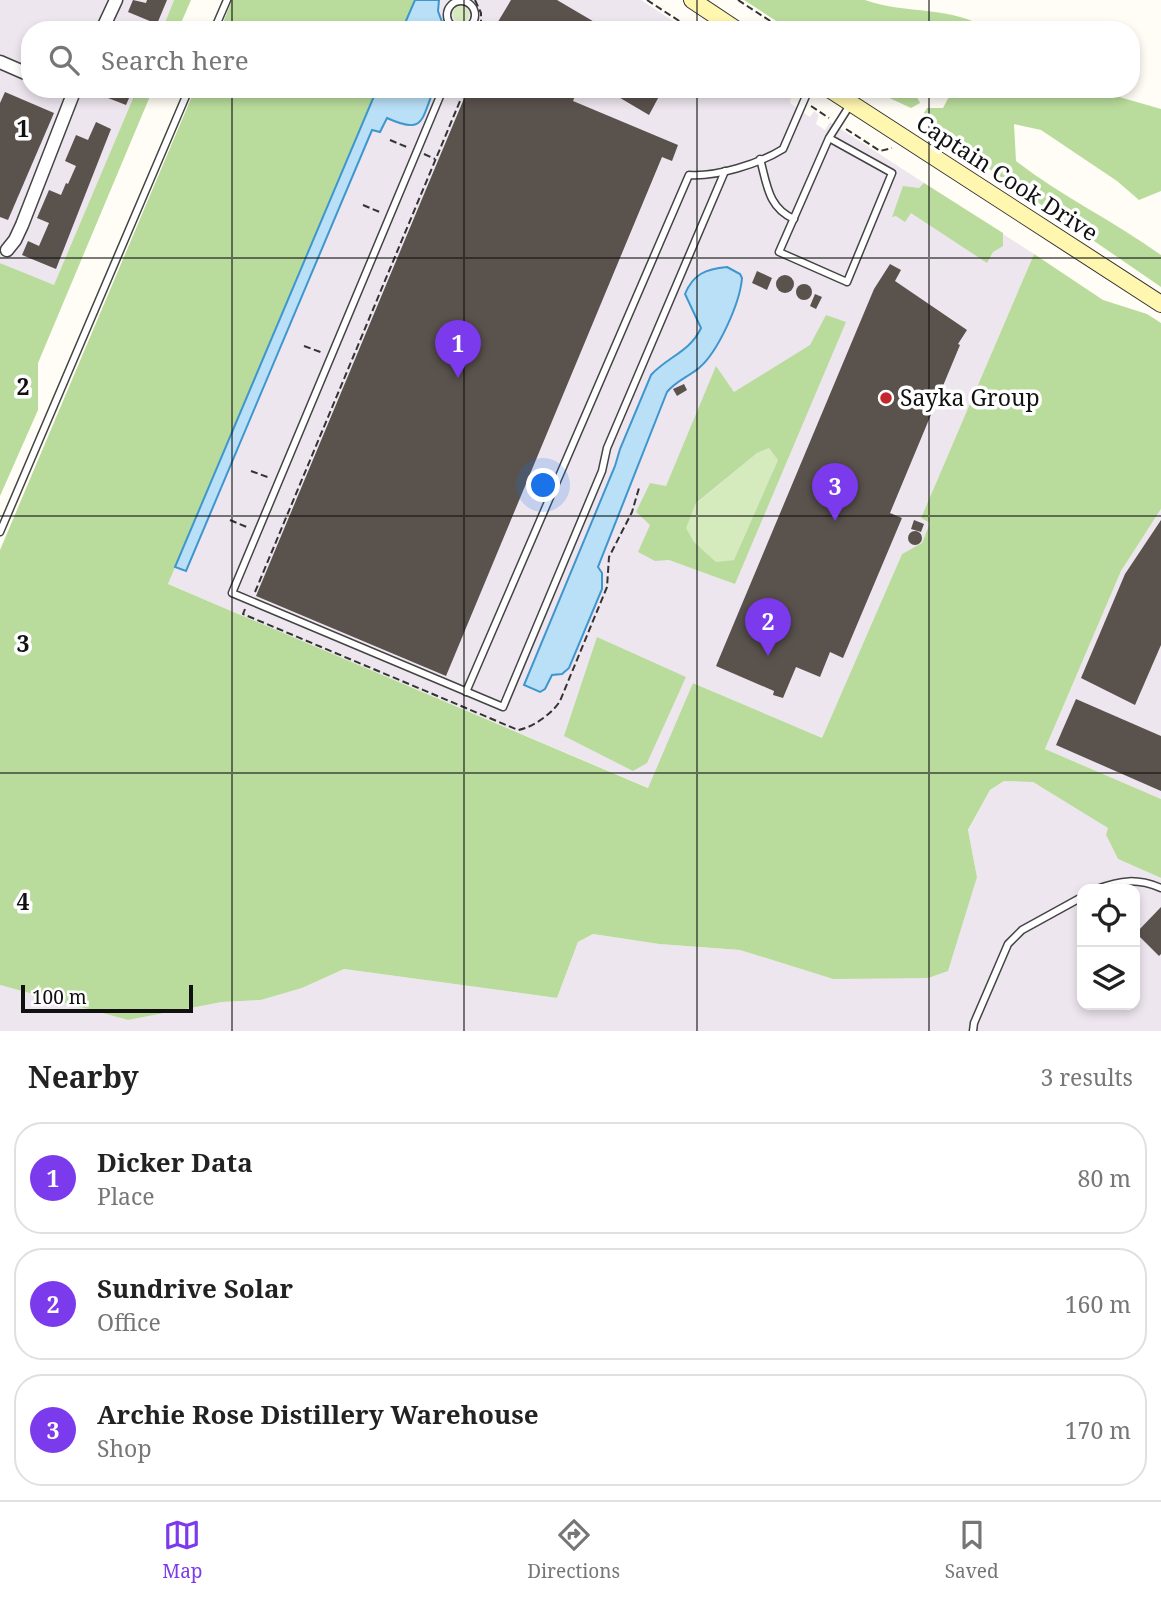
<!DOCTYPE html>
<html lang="en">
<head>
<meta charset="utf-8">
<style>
	:root { --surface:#fff; --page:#f6f6f6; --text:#222; --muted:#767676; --line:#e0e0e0; --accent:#7c3aed }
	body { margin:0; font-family:"Noto Serif",serif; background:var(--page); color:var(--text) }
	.controls { position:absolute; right:21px; bottom:21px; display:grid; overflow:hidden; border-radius:14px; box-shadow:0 4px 10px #0003 }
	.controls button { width:63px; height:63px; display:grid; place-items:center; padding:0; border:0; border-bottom:2px solid var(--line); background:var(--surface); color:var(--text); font:35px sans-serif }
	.scale { position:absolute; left:21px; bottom:18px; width:172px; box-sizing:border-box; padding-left:7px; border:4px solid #111; border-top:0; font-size:19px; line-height:24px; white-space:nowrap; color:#111; -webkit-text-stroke:5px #fff; paint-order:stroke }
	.you { position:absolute; left:544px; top:486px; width:24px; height:24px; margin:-18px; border:5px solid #fff; border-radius:50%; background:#1a73e8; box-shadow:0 0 0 10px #1a73e833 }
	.badge { display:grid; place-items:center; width:46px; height:46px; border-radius:50%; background:var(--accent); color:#fff; font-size:23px; font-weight:700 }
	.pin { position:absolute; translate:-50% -58px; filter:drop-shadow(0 2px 4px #0008) }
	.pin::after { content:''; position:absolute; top:37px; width:24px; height:21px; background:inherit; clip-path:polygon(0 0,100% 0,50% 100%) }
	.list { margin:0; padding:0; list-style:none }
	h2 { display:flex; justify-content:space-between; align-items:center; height:91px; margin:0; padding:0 28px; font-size:30px }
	h2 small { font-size:23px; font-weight:400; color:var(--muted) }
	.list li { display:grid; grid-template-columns:46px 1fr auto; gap:21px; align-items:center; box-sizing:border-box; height:112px; margin:0 14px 14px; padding:0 14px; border:2px solid var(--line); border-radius:28px }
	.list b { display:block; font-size:26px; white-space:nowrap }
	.list p { margin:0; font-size:23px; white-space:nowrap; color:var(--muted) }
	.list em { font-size:23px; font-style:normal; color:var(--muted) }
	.icon { flex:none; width:38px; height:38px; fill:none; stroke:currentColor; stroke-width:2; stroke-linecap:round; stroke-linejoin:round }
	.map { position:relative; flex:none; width:1161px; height:1031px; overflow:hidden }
	.search { position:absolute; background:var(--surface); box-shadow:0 4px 10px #0003; left:21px; right:21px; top:21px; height:77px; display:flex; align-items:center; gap:18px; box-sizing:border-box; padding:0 24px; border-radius:28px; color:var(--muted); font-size:26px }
	.sheet { height:469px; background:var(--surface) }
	nav { display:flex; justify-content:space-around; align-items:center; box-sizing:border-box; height:98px; border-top:2px solid var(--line); background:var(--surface); font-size:19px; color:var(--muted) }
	nav a { display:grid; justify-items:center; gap:4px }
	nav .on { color:var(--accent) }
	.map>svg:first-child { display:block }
</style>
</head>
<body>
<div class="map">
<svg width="1161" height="1031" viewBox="0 0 1161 1031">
	<rect width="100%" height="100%" fill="#fffdf5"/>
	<g fill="#eee6ef" fill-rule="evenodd">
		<polygon points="0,0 174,0 162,30 30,30 30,89 137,89 54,286 0,263"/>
		<polygon points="415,0 641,0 687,30 402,30"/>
		<polygon points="377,89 779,89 791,97 790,103 810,117 814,111 819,115 816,124 825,130 830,122 1034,254 921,518 930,523 922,544 902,554 822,739 694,683 649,788 168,584"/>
		<polygon points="1161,509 1161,799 1045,749 1121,571"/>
		<path d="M1004 781 1033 782 1109 828 1106 835 1118 859 1161 878V1031H0V985L128 1020 222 1002 261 1000 302 988 344 969 557 998 578 942 593 934 659 944 740 950 833 979 977 877 968 831 990 790ZM1082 889H1135V1005H1082Z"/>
	</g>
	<g fill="#d5ebbd">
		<circle cx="461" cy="14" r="8"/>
		<polygon points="769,448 778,460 734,560 716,562 694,542 685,528 696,504 757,453"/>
	</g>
	<g fill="#b9dc9c" fill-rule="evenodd">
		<polygon points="174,0 191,0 178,30 162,30"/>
		<polygon points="232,0 415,0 402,30 220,30"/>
		<path d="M744 0H865C906 15 953 5 989 30H790Z"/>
		<polygon points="137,89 153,89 38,363 38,410 0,496 0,263 54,285"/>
		<polygon points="195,89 377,89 168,584 648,788 693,683 822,738 902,554 922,543 930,523 921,518 1034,254 1103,300 1147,314 1161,323 1161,509 1121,571 1045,749 1161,799 1161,878 1118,859 1106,835 1108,828 1033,782 1004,781 990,790 968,830 977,877 948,971 928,978 833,979 740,950 659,944 593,934 578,942 557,998 344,969 302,988 261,1000 222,1002 128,1020 0,985 0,550"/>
		<polygon points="870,89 913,89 920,103 911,108"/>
		<path d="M953 89H1049L1109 94 1161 109V191L1139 200 1117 181 1041 130 1014 124 1016 161C1061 196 1114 221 1161 255V287L944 138 924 113 927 108H943Z"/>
		<polygon points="924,183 1003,233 1003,246 993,252 987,263 911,213 905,222 896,216 892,217 903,186 919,188"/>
		<path d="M826 315 846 322 735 584 669 560 655 561 638 552 650 525 636 512 650 483 666 486 716 366 734 392 810 345ZM769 448 778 460 734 560 716 562 694 542 686 528 696 503 757 453Z"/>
		<polygon points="597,637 686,677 647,763 633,771 564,736"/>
	</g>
	<g fill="#b9e0f7" stroke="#3f96cf" stroke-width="2">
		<polygon points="415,0 439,0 438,11 445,30 402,30"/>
		<path d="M377 89H434C421 121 424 135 387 118L380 132 372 130 186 571 175 567Z"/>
		<path d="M727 267 740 274 742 278C740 303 718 352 699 368 688 377 676 381 667 392L598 567 602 573V589L569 668 562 674 552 675 545 689 540 692 524 685 615 466 620 449 651 375C667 357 690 352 701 328L685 294C693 274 706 269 727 267Z"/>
	</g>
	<g fill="#5a524d">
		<polygon points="133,0 146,3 147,0 167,0 157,24 128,12"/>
		<polygon points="511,0 557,0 608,30 505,30 496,25"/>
		<polygon points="112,89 133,89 126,105 108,98"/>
		<polygon points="468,89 578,89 573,101 678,145 672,161 662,157 446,676 256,596"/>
		<polygon points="605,89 663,89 649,115"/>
		<polygon points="5,92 54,113 8,220 0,217 0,103"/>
		<polygon points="96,122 111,129 56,269 22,255 28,241 39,246 49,223 37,218 49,190 61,195 66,183 68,184 76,166 65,161 76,135 88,140"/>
		<polygon points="890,264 901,270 895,281 967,330 958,344 960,345 890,513 902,518 843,658 830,652 820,677 796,667 783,698 773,695 774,691 716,666 874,289"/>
		<polygon points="757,271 772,278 767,290 752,283"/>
		<circle cx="785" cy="284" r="9"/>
		<circle cx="804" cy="292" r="8"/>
		<polygon points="815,294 822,297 816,309 810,306"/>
		<polygon points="684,384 687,390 677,396 673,389"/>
		<polygon points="914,520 924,524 921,532 911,529"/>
		<polygon points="1161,520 1161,645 1135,705 1081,678 1125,574"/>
		<circle cx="915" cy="538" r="7"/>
		<polygon points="1076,699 1161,736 1161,791 1056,745"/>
		<polygon points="1161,907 1161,954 1159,956 1136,933"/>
	</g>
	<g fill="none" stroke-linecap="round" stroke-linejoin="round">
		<defs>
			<g id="service">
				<circle cx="461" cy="15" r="14"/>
				<polyline points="214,30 227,0"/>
				<polyline points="443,89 232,593 503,707 602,471 607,448 725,171"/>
				<polyline points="829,138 892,173 847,282 779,252 829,138 850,105"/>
				<path d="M760 159C767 184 768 208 794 219"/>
				<polyline points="0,532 189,89"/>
				<path d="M466 692 689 175C716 177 759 164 783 149L809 89"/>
				<path d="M1097 889C1121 880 1137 878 1161 888"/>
				<polyline points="973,1031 974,1023 1008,944 1022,930 1082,897"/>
			</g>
			<g id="minor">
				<polyline points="102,30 116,0"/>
				<polyline points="0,62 30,75"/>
				<polyline points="7,250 15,240 22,225 75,89"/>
			</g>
			<g id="secondary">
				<polyline points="692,0 737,30"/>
				<polyline points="829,89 1161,304"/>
			</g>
		</defs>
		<use href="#service" stroke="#444" stroke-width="9"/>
		<use href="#minor" stroke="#444" stroke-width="15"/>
		<use href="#secondary" stroke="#333" stroke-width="18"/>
		<g stroke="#333" stroke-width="2" stroke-dasharray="7 3.5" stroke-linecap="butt">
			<polyline points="475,0 481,13 481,28 485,30"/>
			<polyline points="647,0 693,30"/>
			<polyline points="738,0 784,30"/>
			<polyline points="787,89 797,97"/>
			<polyline points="811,106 829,118"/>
			<polyline points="846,129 880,151 892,148"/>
			<polyline points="390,140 409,148"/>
			<polyline points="424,154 435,159"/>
			<polyline points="363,205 382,213"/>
			<polyline points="304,346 323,353"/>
			<polyline points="251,471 270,478"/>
			<polyline points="230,520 249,528"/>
			<polyline points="255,592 465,89"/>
			<path d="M245 609 243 614 518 730C532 728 553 713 560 701L607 587 609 557 632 512 639 488"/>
		</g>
		<use href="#service" stroke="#fff" stroke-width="6"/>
		<use href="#minor" stroke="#fff" stroke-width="12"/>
		<use href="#secondary" stroke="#fff6b0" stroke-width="16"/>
	</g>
	<path fill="none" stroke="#111" stroke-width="2" stroke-opacity="0.55" d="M232 0V30M464 0V30M697 0V30M929 0V30M232 89V1031M464 89V1031M697 89V1031M929 89V1031M0 258H1161M0 516H1161M0 773H1161"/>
	<circle fill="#c4262e" stroke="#fff" stroke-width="2.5" cx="886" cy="398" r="7"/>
	<g text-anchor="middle" stroke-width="7" stroke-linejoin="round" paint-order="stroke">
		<g font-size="23" fill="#111" stroke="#fff">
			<text transform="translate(1007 178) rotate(33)" y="8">Captain Cook Drive</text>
		</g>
		<g font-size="23" fill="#111" stroke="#fff" text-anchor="start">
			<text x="900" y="406">Sayka Group</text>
		</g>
	</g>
	<g font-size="23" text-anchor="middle" font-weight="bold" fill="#111" stroke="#fff" stroke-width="7" stroke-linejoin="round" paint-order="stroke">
		<text x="23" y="137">1</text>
		<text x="23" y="395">2</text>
		<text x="23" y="652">3</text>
		<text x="23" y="910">4</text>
	</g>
</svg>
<div class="controls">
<button><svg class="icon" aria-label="locate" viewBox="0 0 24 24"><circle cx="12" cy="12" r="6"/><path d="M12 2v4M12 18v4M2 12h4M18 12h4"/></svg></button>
<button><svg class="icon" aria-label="layers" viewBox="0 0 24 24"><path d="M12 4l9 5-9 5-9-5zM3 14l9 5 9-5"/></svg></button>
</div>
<div class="scale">100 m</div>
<div class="you"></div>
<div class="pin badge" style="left:458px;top:378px">1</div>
<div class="pin badge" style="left:768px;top:656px">2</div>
<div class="pin badge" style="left:835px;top:521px">3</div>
<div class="search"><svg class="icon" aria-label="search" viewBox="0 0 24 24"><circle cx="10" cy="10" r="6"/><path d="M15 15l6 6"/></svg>Search here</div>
</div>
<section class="sheet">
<h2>Nearby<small>3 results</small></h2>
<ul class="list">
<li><span class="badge">1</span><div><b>Dicker Data</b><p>Place</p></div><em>80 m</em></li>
<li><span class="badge">2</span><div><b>Sundrive Solar</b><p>Office</p></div><em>160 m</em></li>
<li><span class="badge">3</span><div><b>Archie Rose Distillery Warehouse</b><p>Shop</p></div><em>170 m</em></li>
</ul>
</section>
<nav>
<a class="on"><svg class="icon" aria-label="map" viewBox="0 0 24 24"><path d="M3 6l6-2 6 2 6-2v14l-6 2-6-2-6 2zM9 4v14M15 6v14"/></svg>Map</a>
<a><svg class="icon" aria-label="directions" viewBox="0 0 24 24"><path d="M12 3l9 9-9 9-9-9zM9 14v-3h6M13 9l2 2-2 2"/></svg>Directions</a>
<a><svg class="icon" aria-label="saved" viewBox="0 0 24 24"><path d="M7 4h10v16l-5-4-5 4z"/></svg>Saved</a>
</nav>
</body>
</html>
